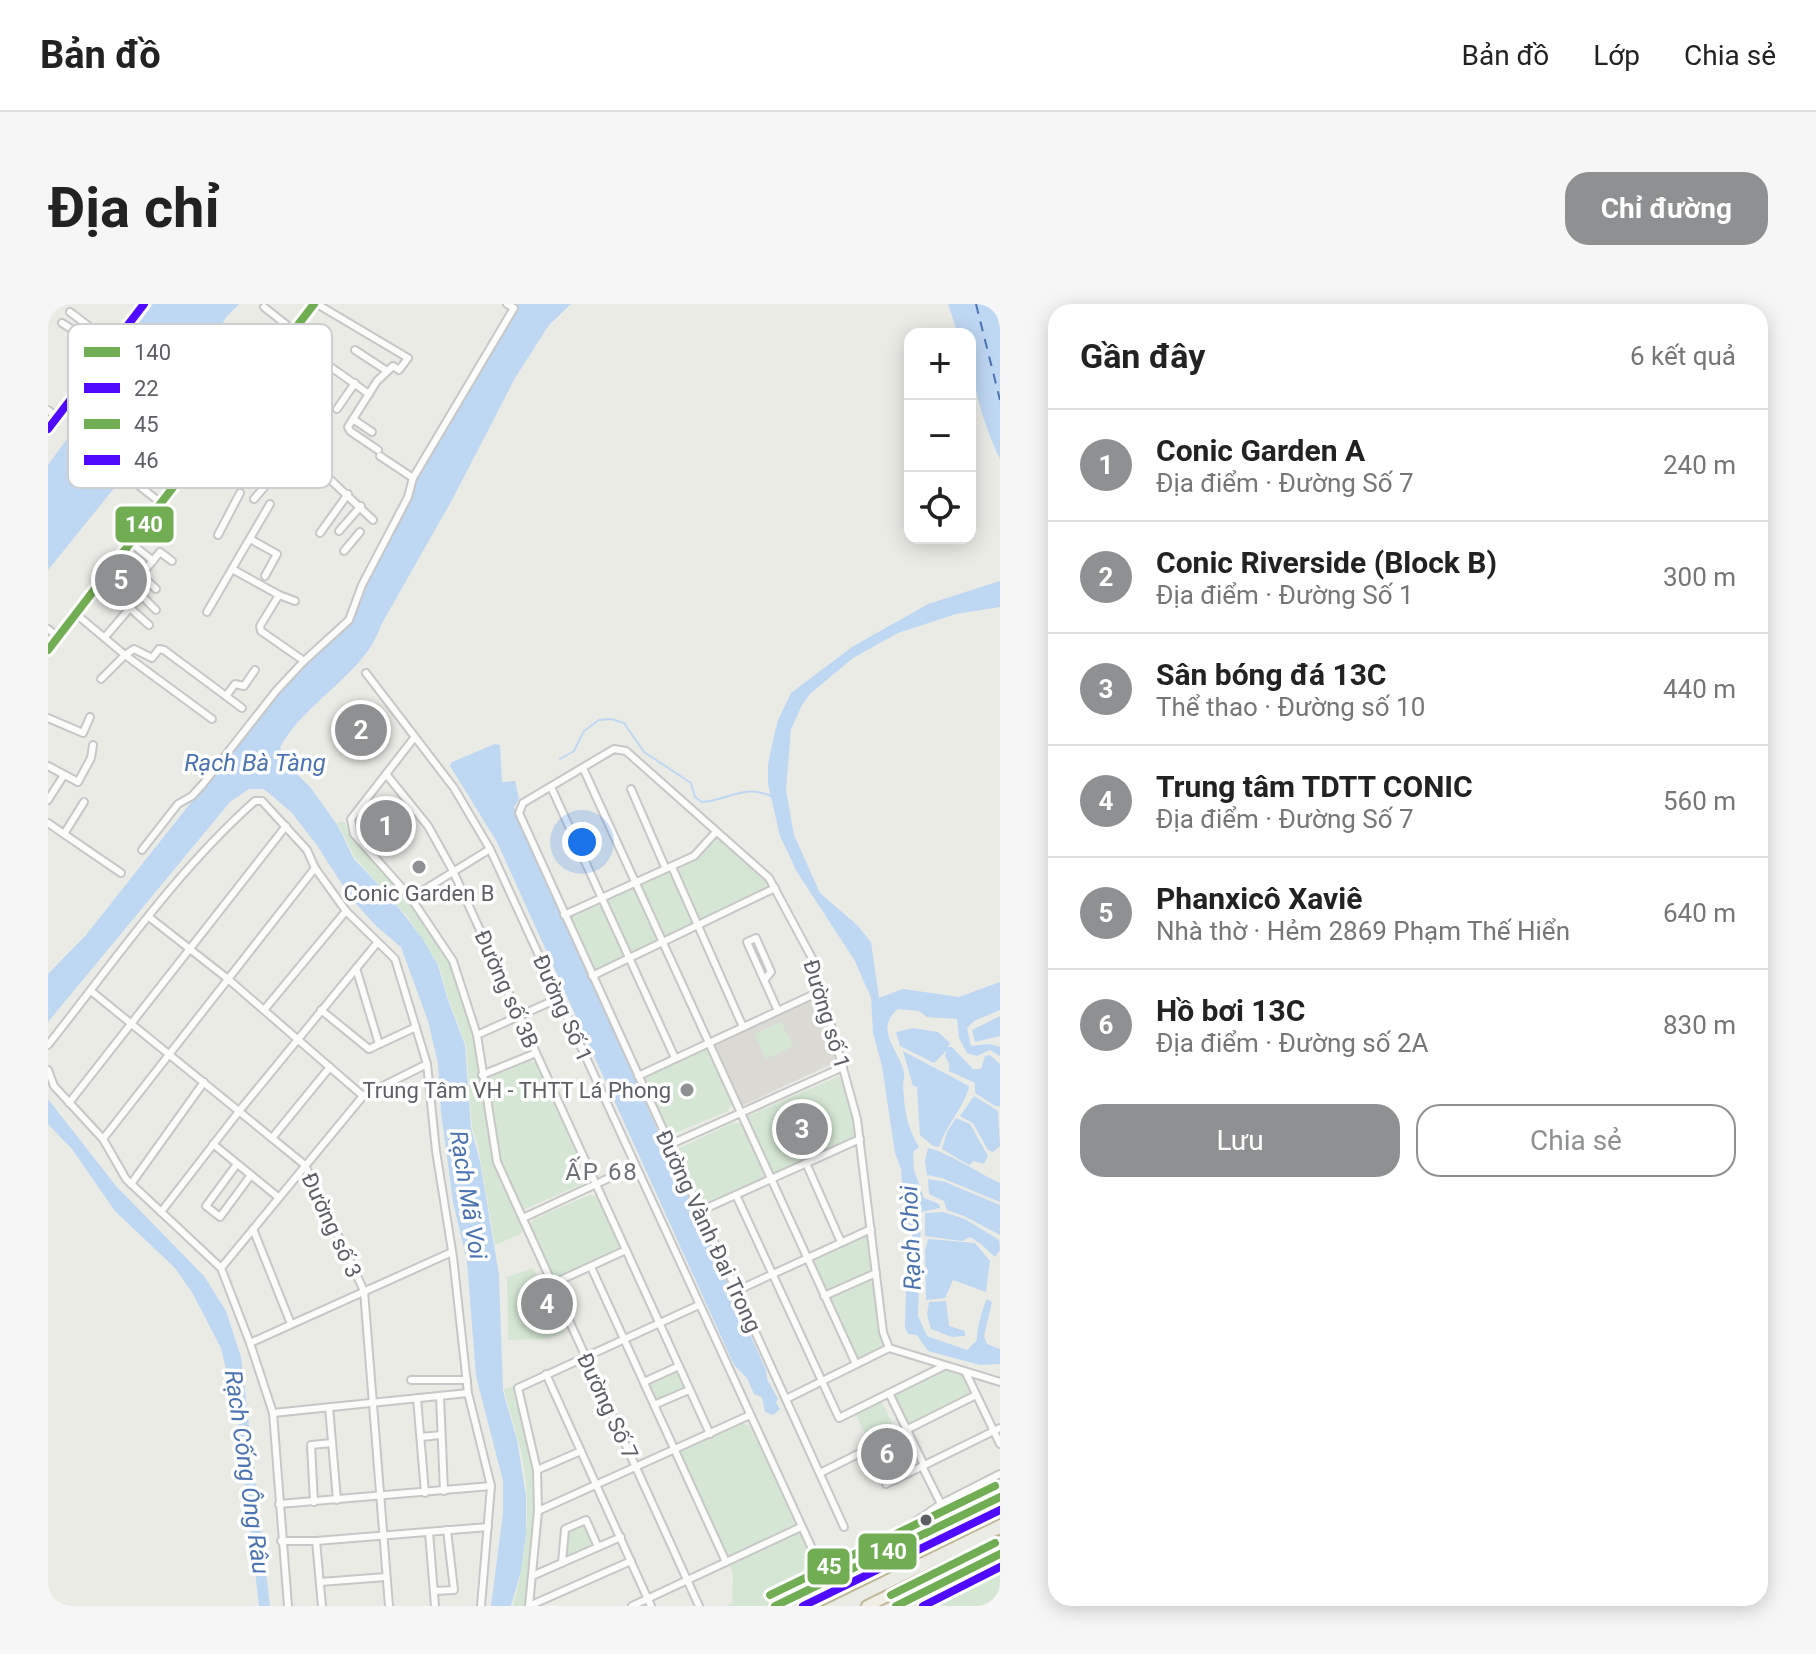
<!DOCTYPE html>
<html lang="vi">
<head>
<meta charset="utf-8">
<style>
	:root { --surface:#fff; --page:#f6f6f6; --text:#222; --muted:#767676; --line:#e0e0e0; --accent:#8e9092 }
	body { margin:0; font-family:Roboto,sans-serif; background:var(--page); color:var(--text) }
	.controls { position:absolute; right:24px; top:24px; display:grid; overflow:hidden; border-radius:16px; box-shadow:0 4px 20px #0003 }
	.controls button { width:72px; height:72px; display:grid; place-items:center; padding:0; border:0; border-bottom:2px solid var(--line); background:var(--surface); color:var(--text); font:40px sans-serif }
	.you { position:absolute; left:534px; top:538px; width:28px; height:28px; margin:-20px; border:6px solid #fff; border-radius:50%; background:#1a73e8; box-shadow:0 0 0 12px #1a73e833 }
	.badge { display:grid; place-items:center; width:52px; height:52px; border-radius:50%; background:var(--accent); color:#fff; font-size:26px; font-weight:700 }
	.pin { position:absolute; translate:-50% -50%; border:4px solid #fff; box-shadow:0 2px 8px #0006 }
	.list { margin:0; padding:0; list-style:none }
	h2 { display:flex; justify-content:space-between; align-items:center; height:104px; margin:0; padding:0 32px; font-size:34px }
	h2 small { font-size:26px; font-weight:400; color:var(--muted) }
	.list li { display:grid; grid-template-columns:52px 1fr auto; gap:24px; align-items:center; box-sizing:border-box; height:112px; padding:0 32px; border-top:2px solid var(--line) }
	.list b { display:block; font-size:30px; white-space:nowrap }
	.list p { margin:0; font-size:26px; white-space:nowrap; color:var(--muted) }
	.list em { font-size:26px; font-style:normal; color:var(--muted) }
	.actions { display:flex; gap:16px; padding:24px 32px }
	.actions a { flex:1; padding:18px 0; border:2px solid var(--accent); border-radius:24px; text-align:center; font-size:28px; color:var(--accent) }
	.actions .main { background:var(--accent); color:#fff }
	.icon { flex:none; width:44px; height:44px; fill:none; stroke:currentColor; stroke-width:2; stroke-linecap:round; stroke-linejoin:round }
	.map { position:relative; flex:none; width:952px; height:1302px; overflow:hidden; border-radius:24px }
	header { display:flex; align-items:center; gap:48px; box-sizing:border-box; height:112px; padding:0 40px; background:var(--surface); border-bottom:2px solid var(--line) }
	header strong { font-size:38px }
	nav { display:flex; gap:44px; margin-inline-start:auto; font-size:28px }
	.intro { display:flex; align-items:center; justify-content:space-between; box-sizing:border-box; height:192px; padding:0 48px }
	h1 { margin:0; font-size:56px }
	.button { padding:20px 36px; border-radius:24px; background:var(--accent); color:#fff; font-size:28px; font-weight:700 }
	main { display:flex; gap:48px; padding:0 48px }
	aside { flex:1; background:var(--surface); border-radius:24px; box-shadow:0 4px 20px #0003 }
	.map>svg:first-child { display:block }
</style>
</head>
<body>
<header>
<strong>Bản đồ</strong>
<nav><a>Bản đồ</a><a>Lớp</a><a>Chia sẻ</a></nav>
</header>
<div class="intro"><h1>Địa chỉ</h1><a class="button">Chỉ đường</a></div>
<main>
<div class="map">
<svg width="952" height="1302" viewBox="0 0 952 1302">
	<rect width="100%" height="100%" fill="#ebebe6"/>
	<polygon fill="#dbdad5" points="769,692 772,694 788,751 786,759 696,801 691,800 665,741"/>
	<g fill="#d5e7d4">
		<polygon points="289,518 296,518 310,539 361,595 402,658 426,732 446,859 472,916 475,925 473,930 447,941 430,842 424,824 418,741 401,696 391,661 360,613 307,554"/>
		<polygon points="666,534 673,536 717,575 719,581 715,587 654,616 648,613 628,567 631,562"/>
		<polygon points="622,566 646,616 646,620 618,633 615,632 591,581 592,578"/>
		<polygon points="583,582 587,585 609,634 606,640 585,649 581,648 557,597 558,594"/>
		<polygon points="549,598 553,599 578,651 578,654 549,667 546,666 520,612"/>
		<polygon points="733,718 745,743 718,755 707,730"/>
		<polygon points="659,743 685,798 680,807 622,831 594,773"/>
		<polygon points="479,756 488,759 539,874 537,879 477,905 472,903 452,859 438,773"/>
		<polygon points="791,772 795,776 805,815 806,835 724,871 699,816 700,812"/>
		<polygon points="684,819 691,819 695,822 717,875 654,903 627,846"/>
		<polygon points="541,891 551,892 572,937 572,944 511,973 506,973 482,920 486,915"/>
		<polygon points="818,930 821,932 825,966 777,988 763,956"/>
		<polygon points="485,964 516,1028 500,1035 460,1036 459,973"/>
		<polygon points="826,973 835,1041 833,1045 811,1055 808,1054 780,995 781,992"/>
		<polygon points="896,1065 915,1071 922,1090 862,1121 859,1121 845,1091"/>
		<polygon points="628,1067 632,1070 636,1084 613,1095 606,1095 601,1084 602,1079"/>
		<path d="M467 1082 466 1090C472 1111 480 1131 484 1151 494 1199 483 1254 478 1302H465C477 1257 483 1211 476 1164 472 1137 462 1111 456 1085Z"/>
		<polygon points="834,1098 847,1125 821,1138 808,1111"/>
		<polygon points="693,1119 701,1121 749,1220 682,1254 679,1254 631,1149 635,1144"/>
		<polygon points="534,1220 545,1238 544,1243 519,1252 520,1227"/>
		<polygon points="747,1228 753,1230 770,1269 768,1280 721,1302 678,1302 684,1299 685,1271 681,1259"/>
		<polygon points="944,1261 952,1262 952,1302 861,1302"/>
	</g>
	<g fill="#bed7f3">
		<polygon points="105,0 191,0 179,12 97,146 0,266 0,161 31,118 59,87 68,51"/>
		<path d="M470 0H523L501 21 467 74 404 196 333 321C318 370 254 399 232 444L241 462 263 484 290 522 306 555 344 595 374 634 390 661 400 696 417 741 423 824 432 857 451 971 455 1087 469 1136 478 1191V1230L473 1267 463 1302H443L455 1209V1177L428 1072 419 957 405 898 393 808 390 759 380 717 353 643 328 622 303 594 268 540 243 508 216 485H201L182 498 0 718V670L38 631 243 372 300 320 368 172 422 87Z"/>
		<path d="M900 0H946L952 24V155C933 115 922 74 922 30H910Z"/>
		<path d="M952 277V303L908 310 850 329 805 354 763 389 754 401 743 425 738 486 746 531 772 589 809 621 823 638 831 694 855 685 911 693 952 678V706L926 717 919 724 923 742 942 740 952 743V752L942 746 929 752 919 749 911 734 909 715 879 713 871 707 850 705C825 725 851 746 856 768 857 773 855 777 855 781 856 804 859 824 871 843L865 848 866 866 876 894 891 900 892 904 873 908 870 1012 879 1032 919 1046 929 1036C929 1026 934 1004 939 995L944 998 936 1032 939 1040 952 1045V1060L932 1061 880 1047 869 1031 860 1030 857 1024 859 948 864 937V927L856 909 853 865 847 849 834 762 825 729 823 693 816 678 807 657 749 568 732 532 720 480V460L726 432 730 416 743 389 804 343 880 300Z"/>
		<polygon points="447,440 452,441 454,478 467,477 471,495 466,503 612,832 610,840 613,851 625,859 718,1066 719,1075 730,1095 728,1099 732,1105 725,1111 717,1108 714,1093 706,1090 699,1074 686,1061 449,538 402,462 404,458"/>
		<polygon points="952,712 952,732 927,738 924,726"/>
		<polygon points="865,724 890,728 902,739 900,743 904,743 925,765 933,765 937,752 942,751 952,760 952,802 947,802 927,789 927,779 901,767 901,759 897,752 899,746 886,759 852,742 848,728"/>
		<path d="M855 747 921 782C918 800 898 821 891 843L885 842 872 831 869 783 865 782Z"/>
		<polygon points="926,792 950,807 952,842 945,848 940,846 925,819 912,812"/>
		<polygon points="0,795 68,882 156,972 178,1007 193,1053 222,1302 211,1302 189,1111 173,1044 145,990 127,964 67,907 24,845 0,820"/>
		<polygon points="908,814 922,820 940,852 936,860 926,857 921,861 894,845 899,828"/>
		<path d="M880 844C895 846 934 871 952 879V898L894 874 879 871 877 857Z"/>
		<polygon points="880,875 897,878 952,901 952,931 916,912 899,906 896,897 881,890"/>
		<polygon points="895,908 917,915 951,936 952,946 947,953 933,940 922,933 914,937 877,932 877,909"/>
		<polygon points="880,935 927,939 942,957 938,988 905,976 897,994 878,996 877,947"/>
		<polygon points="898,997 901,1022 917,1027 917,1032 904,1033 883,1025 879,1010 881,998"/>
	</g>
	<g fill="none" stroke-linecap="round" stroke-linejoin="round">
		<path stroke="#bed7f3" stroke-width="2" d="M512 455 526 447 536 427 551 416 563 415 576 419 596 448 643 479 647 493 654 498C682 496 694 480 723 492"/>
		<polyline stroke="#4c73b1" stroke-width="2" stroke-dasharray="10 8" stroke-linecap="butt" points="928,0 952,96"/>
		<defs>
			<g id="minor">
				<polyline points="269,0 360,54 351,66 345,62 329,77 300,123 302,127 330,146"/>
				<polyline points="216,3 245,26"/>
				<polyline points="22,8 64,40"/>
				<polyline points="14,19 59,48"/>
				<polyline points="213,24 235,40"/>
				<polyline points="307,46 339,67"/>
				<polyline points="223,56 266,89"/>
				<polyline points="277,59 321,90"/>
				<polyline points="213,69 257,103"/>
				<polyline points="194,92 325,216"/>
				<polyline points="289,105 307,79"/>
				<polyline points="0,106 9,113"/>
				<polyline points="149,111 168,127"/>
				<polyline points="305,115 324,128"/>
				<polyline points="236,130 246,119"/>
				<polyline points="332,152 365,174"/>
				<polyline points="85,177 113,199"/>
				<polyline points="206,195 230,167 217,156"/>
				<polyline points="222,200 184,265 231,291 247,297"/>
				<polyline points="291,227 313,202"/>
				<polyline points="272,229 300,190"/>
				<polyline points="170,231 192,189"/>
				<polyline points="202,235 229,250 217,272"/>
				<polyline points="83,239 105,257"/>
				<polyline points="296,247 312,228"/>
				<polyline points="58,271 76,284"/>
				<polyline points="93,271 108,285"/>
				<polyline points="76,284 93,271 112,248 124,257"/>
				<polyline points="231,291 212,322 213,327 256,357"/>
				<polyline points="87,298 94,292 108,306"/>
				<polyline points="82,304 101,321"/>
				<polyline points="159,308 184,265"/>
				<polyline points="28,310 77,351 53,375"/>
				<polyline points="0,325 10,333"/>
				<polyline points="57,333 87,298 74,288 76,284"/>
				<polyline points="318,369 406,484 442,545 779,1277"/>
				<polyline points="178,392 187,380 196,382 207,366"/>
				<polyline points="0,414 35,429 42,413"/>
				<polyline points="164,415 77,351 86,345 104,354 111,345 116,346 194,404"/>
				<polyline points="366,434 303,515 306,530 363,594 405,657 429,731 449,858 651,1302"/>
				<polyline points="0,462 30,478 43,454 45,441"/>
				<polyline points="535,464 808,1060"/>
				<polyline points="338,470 380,522 405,567 662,1130"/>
				<polyline points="503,483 627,754"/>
				<polyline points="583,485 617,563"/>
				<polyline points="0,496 16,471"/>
				<polyline points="0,519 73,569"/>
				<polyline points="16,530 36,498"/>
				<polyline points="94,546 130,500 144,492 155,480 228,387 256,357 301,316 314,281 360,193 365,174 466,4 459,0"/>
				<polyline points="624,563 695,723"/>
				<polyline points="363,594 442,545"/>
				<polyline points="516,611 646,552 668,528"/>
				<polyline points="101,613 180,675 315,792"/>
				<polyline points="308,664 331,740"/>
				<polyline points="544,672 727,584"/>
				<polyline points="716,676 723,668 708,634 699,638 730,707"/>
				<polyline points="43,687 257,861 316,987 341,1302"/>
				<polyline points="216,706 298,607"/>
				<polyline points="273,706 321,745 368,723"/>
				<polyline points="429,731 511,694"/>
				<path d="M0 741C66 658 128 567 207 497H214L259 546 267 564 298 607 347 655 379 760 388 847 405 953 420 1089 443 1182 433 1302"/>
				<polyline points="0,766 6,782 55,835 78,875 173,964 202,1039 225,1109 240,1302"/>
				<polyline points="434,771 488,749"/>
				<polyline points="590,772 773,687"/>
				<polyline points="21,799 238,522"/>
				<polyline points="224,834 282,763"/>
				<polyline points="55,835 267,564"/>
				<polyline points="165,840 230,893"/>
				<polyline points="621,841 795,763"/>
				<polyline points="758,859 793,938"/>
				<polyline points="189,860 158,902 172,913 203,871"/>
				<polyline points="83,880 156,778"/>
				<polyline points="688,891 791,1114 896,1062"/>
				<polyline points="652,907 812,835"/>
				<polyline points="113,908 192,806 329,639"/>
				<polyline points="475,914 587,862"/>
				<polyline points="205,925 243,1020"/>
				<polyline points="543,963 678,1258"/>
				<polyline points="173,964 315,792 379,760"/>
				<polyline points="504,980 578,946"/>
				<polyline points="688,987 823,925"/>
				<polyline points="776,992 828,969"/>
				<polyline points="202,1039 404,948"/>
				<polyline points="841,1044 952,1078"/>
				<polyline points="918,1069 952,1140"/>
				<polyline points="498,1070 603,1302"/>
				<polyline points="363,1076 419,1076"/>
				<polyline points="596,1078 631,1062"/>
				<polyline points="841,1089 876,1161"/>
				<polyline points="392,1092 396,1187"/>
				<polyline points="369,1094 377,1189"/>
				<polyline points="738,1095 841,1044"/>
				<polyline points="606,1101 641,1086"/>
				<polyline points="281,1103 289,1196"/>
				<polyline points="225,1109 420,1089"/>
				<polyline points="373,1133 393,1131"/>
				<polyline points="874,1162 893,1200"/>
				<polyline points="489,1166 533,1147"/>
				<polyline points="772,1169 928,1091"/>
				<polyline points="838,1180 952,1124"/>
				<polyline points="266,1198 263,1141 284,1139"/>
				<polyline points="231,1200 443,1182"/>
				<polyline points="490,1207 702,1111"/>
				<polyline points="796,1223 471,509 475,499 566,445 578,447 721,574 765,656 809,815 835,1028 841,1044"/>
				<polyline points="381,1228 387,1302"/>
				<polyline points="233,1237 268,1237 274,1302"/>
				<polyline points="268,1237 440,1223"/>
				<polyline points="514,1259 517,1225 538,1216 550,1243"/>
				<polyline points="773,1264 864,1220 893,1200 952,1170"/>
				<polyline points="484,1272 573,1233"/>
				<polyline points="272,1278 338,1273"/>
				<polyline points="386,1287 406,1286 399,1226"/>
				<polyline points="481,1302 490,1207 489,1166 470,1084 651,1001"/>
				<polyline points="481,1302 583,1257"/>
				<polyline points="584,1302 753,1223"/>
			</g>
			<polyline id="tertiary" points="0,125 96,0"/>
			<polyline id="secondary" points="0,346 266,0"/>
			<g id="primary">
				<polyline points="727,1302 952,1193"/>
				<polyline points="848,1302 952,1250"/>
			</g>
			<g id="trunk">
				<polyline points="760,1302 952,1208"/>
				<polyline points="819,1302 952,1237"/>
			</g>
		</defs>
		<use href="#minor" stroke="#c7c7c7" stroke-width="10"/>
		<use href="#tertiary" stroke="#c7c7c7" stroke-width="11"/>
		<use href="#secondary" stroke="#c8c9c8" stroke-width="12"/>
		<use href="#primary" stroke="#d1ccb6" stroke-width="13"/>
		<use href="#trunk" stroke="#c0b796" stroke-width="14"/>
		<use href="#minor" stroke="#fcfcfb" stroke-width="6"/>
		<use href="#tertiary" stroke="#fcfcfb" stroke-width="7"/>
		<use href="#secondary" stroke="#fcfcfb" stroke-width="8"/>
		<use href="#primary" stroke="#f2f1e8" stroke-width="9"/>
		<use href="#trunk" stroke="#f0efe5" stroke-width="10"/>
		<defs>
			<g id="bus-1">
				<polyline points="0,346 266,0"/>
				<polyline points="727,1302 952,1193"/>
				<polyline points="848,1302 952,1250"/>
			</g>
			<g id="bus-2">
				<polyline points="755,1302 952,1206"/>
				<polyline points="875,1302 952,1263"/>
			</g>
			<g id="bus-3">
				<polyline points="722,1291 947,1182"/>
				<polyline points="843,1291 947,1239"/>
			</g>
			<polyline id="bus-4" points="0,125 96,0"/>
		</defs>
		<use href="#bus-1" stroke="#fff" stroke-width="14"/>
		<use href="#bus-2" stroke="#fff" stroke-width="14"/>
		<use href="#bus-3" stroke="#fff" stroke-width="14"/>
		<use href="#bus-4" stroke="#fff" stroke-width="14"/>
		<use href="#bus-1" stroke="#71ad52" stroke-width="8"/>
		<use href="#bus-2" stroke="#4f0aff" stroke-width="8"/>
		<use href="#bus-3" stroke="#71ad52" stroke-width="8"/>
		<use href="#bus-4" stroke="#4f0aff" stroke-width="8"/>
	</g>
	<g fill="#8e9092" stroke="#fff" stroke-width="3">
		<circle cx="371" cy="563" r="8"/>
		<circle cx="639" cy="786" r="8"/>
	</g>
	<circle fill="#5c5f64" stroke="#fff" stroke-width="3" cx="878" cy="1216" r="7"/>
	<g text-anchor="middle" stroke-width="7" stroke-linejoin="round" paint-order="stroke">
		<g font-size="22" fill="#5c5f64" stroke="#fff">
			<text x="371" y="597">Conic Garden B</text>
			<text x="623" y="794" text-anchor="end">Trung Tâm VH - THTT Lá Phong</text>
		</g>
		<g font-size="22" fill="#5c5f64" stroke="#fff">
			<text transform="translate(459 685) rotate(66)" y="8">Đường số 3B</text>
			<text transform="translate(515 704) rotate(66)" y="8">Đường Số 1</text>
			<text transform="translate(779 710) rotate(73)" y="8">Đường số 1</text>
			<text transform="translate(284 921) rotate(65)" y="8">Đường số 3</text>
			<text transform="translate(661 927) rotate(65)" y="8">Đường Vành Đai Trong</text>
			<text transform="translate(560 1102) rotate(65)" y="8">Đường Số 7</text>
		</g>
		<g font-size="24" font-style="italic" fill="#4c73b1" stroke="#fff">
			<text x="207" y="467">Rạch Bà Tàng</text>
			<text transform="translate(420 891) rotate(81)" y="8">Rạch Mã Voi</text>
			<text transform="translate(863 934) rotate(-92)" y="8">Rạch Chòi</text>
			<text transform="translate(199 1168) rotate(82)" y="8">Rạch Cống Ông Râu</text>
		</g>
		<g font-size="24" letter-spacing="2" fill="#6d7176" stroke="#fff">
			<text x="554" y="876">ẤP 68</text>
		</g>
	</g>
	<rect x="20" y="20" width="264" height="164" rx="12" fill="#fff" stroke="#cecfd0" stroke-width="2"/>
	<rect x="36" y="43" width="36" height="10" fill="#71ad52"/>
	<rect x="36" y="79" width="36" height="10" fill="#4f0aff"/>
	<rect x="36" y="115" width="36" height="10" fill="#71ad52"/>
	<rect x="36" y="151" width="36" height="10" fill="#4f0aff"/>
	<g font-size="22" fill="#5c5f64">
		<text x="86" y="56">140</text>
		<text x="86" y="92">22</text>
		<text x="86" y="128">45</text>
		<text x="86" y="164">46</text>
	</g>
	<g stroke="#fff" stroke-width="3">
		<rect x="66" y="201" width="61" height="39" rx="8" fill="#71ad52"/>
		<rect x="809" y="1228" width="61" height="39" rx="8" fill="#71ad52"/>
		<rect x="758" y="1243" width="45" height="39" rx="8" fill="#71ad52"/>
	</g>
	<g font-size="22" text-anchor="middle" font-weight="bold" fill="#fff">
		<text x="96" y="228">140</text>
		<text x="840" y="1255">140</text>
		<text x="781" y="1270">45</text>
	</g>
</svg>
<div class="controls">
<button>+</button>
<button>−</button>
<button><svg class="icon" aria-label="locate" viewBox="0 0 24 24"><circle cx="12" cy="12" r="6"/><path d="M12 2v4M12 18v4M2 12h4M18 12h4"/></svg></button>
</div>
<div class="you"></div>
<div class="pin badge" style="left:338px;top:522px">1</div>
<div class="pin badge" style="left:313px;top:426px">2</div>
<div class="pin badge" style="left:754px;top:825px">3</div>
<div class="pin badge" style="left:499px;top:1000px">4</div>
<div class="pin badge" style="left:73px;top:276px">5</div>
<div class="pin badge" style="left:839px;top:1150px">6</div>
</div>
<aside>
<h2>Gần đây<small>6 kết quả</small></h2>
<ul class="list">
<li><span class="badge">1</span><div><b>Conic Garden A</b><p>Địa điểm · Đường Số 7</p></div><em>240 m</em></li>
<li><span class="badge">2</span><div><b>Conic Riverside (Block B)</b><p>Địa điểm · Đường Số 1</p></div><em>300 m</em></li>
<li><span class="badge">3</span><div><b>Sân bóng đá 13C</b><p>Thể thao · Đường số 10</p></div><em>440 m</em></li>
<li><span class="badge">4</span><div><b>Trung tâm TDTT CONIC</b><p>Địa điểm · Đường Số 7</p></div><em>560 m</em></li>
<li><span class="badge">5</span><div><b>Phanxicô Xaviê</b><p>Nhà thờ · Hẻm 2869 Phạm Thế Hiển</p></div><em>640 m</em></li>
<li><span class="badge">6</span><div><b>Hồ bơi 13C</b><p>Địa điểm · Đường số 2A</p></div><em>830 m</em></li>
</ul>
<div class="actions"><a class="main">Lưu</a><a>Chia sẻ</a></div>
</aside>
</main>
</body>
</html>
